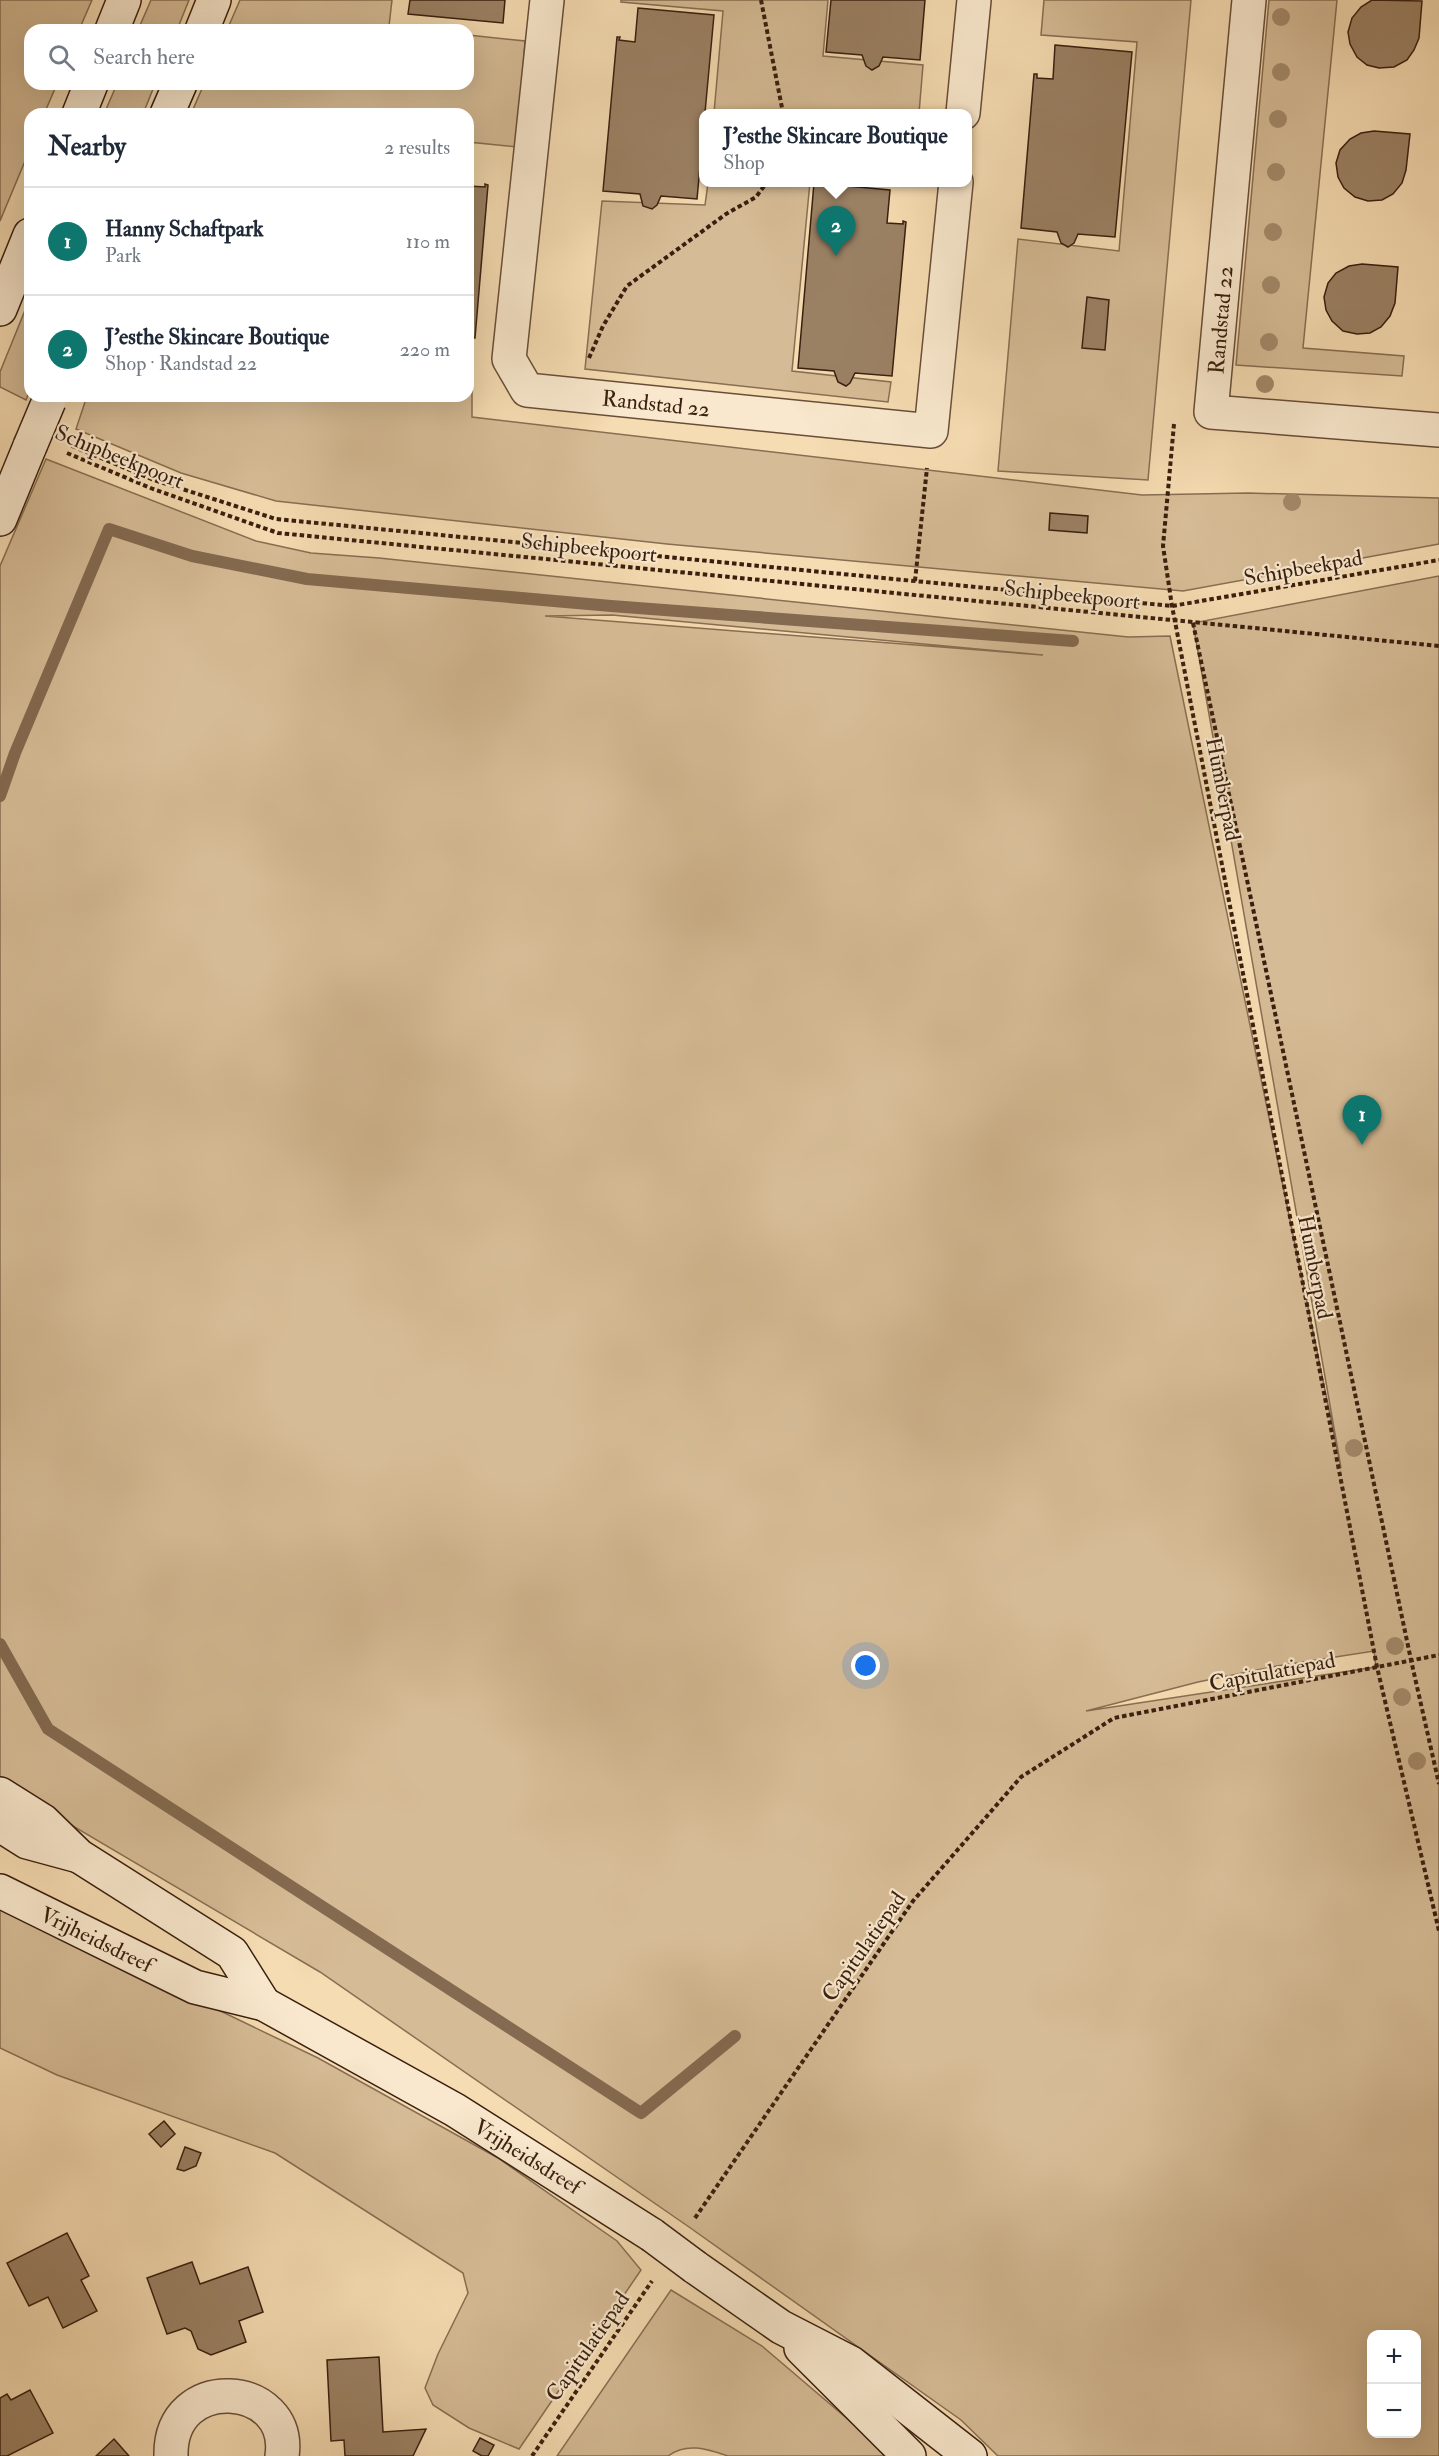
<!DOCTYPE html>
<html lang="en">
<head>
<meta charset="utf-8">
<style>
	:root { --surface:#fff; --page:#f6f6f7; --text:#1f2937; --muted:#747a83; --line:#e0e1e3; --accent:#0f766e }
	body { margin:0; font-family:"IM FELL Double Pica",serif; background:var(--page); color:var(--text) }
	.controls { position:absolute; right:18px; bottom:18px; display:grid; overflow:hidden; border-radius:12px; box-shadow:0 6px 24px #0002 }
	.controls button { width:54px; height:54px; display:grid; place-items:center; padding:0; border:0; border-bottom:2px solid var(--line); background:var(--surface); color:var(--text); font:30px sans-serif }
	.you { position:absolute; left:866px; top:1666px; width:21px; height:21px; margin:-15px; border:4px solid #fff; border-radius:50%; background:#1a73e8; box-shadow:0 0 0 9px #1a73e833 }
	.badge { display:grid; place-items:center; width:39px; height:39px; border-radius:50%; background:var(--accent); color:#fff; font-size:20px; font-weight:700 }
	.pin { position:absolute; translate:-50% -50px; filter:drop-shadow(0 2px 3px #0008) }
	.pin::after { content:''; position:absolute; top:32px; width:21px; height:18px; background:inherit; clip-path:polygon(0 0,100% 0,50% 100%) }
	.popup { position:absolute; left:699px; top:109px; width:273px; height:78px; box-sizing:border-box; display:grid; place-content:center; border-radius:12px; background:var(--surface); filter:drop-shadow(0 2px 4px #0005); font-size:20px; white-space:nowrap; color:var(--muted) }
	.popup b { font-size:22px; color:var(--text) }
	.popup::after { content:''; position:absolute; left:50%; top:100%; margin-left:-12px; border:12px solid transparent; border-top-color:var(--surface) }
	.list { margin:0; padding:0; list-style:none }
	h2 { display:flex; justify-content:space-between; align-items:center; height:78px; margin:0; padding:0 24px; font-size:26px }
	h2 small { font-size:20px; font-weight:400; color:var(--muted) }
	.list li { display:grid; grid-template-columns:39px 1fr auto; gap:18px; align-items:center; box-sizing:border-box; height:108px; padding:0 24px; border-top:2px solid var(--line) }
	.list b { display:block; font-size:22px; white-space:nowrap }
	.list p { margin:0; font-size:20px; white-space:nowrap; color:var(--muted) }
	.list em { font-size:20px; font-style:normal; color:var(--muted) }
	.icon { flex:none; width:33px; height:33px; fill:none; stroke:currentColor; stroke-width:2; stroke-linecap:round; stroke-linejoin:round }
	.map { position:relative; flex:none; width:1439px; height:2456px; overflow:hidden }
	.search { position:absolute; background:var(--surface); box-shadow:0 6px 24px #0002; left:24px; top:24px; width:450px; height:66px; display:flex; align-items:center; gap:15px; box-sizing:border-box; padding:0 21px; border-radius:18px; color:var(--muted); font-size:22px }
	.panel { position:absolute; background:var(--surface); box-shadow:0 6px 24px #0002; left:24px; top:108px; width:450px; height:294px; border-radius:18px }
	.map>svg:first-child { display:block }
</style>
</head>
<body>
<div class="map">
<svg width="1439" height="2456" viewBox="0 0 1439 2456">
	<rect width="100%" height="100%" fill="#f6dcb2"/>
	<filter id="stains"><feTurbulence type="fractalNoise" baseFrequency=".00333" numOctaves="4"/><feColorMatrix values="0 0 0 0 .2 0 0 0 0 .09 0 0 0 0 .02 0 0 0 .5 -.17"/></filter>
	<radialGradient id="worn" r=".72"><stop offset=".6" stop-color="#630" stop-opacity="0"/><stop offset="1" stop-color="#630" stop-opacity=".3"/></radialGradient>
	<g fill="#d6bc96" stroke="#886e52" stroke-width="1.5" fill-rule="evenodd">
		<polygon points="0,0 92,0 79,30 30,30 30,84 57,84 44,114 30,114 30,149 0,221"/>
		<polygon points="151,0 189,0 177,30 138,30"/>
		<polygon points="240,0 392,0 389,26 422,30 227,30"/>
		<polygon points="621,0 828,0 823,56 923,65 919,113 714,113 723,11 621,2"/>
		<polygon points="1044,0 1191,0 1148,480 998,471 1018,239 1119,251 1137,42 1041,35"/>
		<polygon points="1269,0 1337,0 1303,348 1404,356 1402,376 1236,365"/>
		<polygon points="468,35 525,41 517,147 468,142 468,114 191,114 204,84 468,84"/>
		<polygon points="117,84 155,84 143,114 104,114"/>
		<polygon points="810,182 792,371 891,382 888,402 585,369 602,201 705,205 708,183"/>
		<polygon points="30,298 30,390 26,400 0,387 0,372"/>
		<polygon points="468,351 472,352 472,417 1142,495 1248,493 1439,498 1439,544 1183,591 667,544 276,501 181,473 76,429 87,396 468,396"/>
		<path d="M46 459 256 541 311 553 379 558 1128 637 1170 636 1341 1468 1193 623 1439 576V2456H998L961 2420 689 2227 320 1972 0 1783V566ZM612 615 1042 655H1043L545 616ZM1374 1651 1376 1667 1086 1711 1198 1682 1277 1666ZM1372 2334H1416V2434H1372Z"/>
		<polygon points="0,1905 318,2058 498,2158 617,2241 641,2270 519,2449 469,2428 433,2405 425,2388 438,2354 468,2293 463,2273 275,2153 57,2075 0,2048"/>
		<path d="M671 2290 762 2346 891 2456H728C707 2449 687 2442 668 2456H557Z"/>
	</g>
	<g fill="none" stroke-linecap="round" stroke-linejoin="round">
		<g stroke="#846a50" stroke-width="12">
			<polyline points="0,796 15,753 109,529 192,556 307,579 611,606 1073,641"/>
			<polyline points="0,1644 48,1729 641,2113 735,2036"/>
		</g>
	</g>
	<g fill="#9b8164" stroke="#391f0f" stroke-width="1.5">
		<polygon points="410,0 505,0 503,23 408,14"/>
		<polygon points="831,0 925,0 920,60 883,57 879,66 872,70 866,66 862,55 826,52"/>
		<polygon points="1372,0 1422,1 1419,38 1414,50 1407,60 1394,67 1379,68 1367,65 1357,57 1350,44 1348,32 1352,18 1361,7"/>
		<polygon points="638,8 714,15 697,199 661,196 657,205 652,209 643,206 640,194 603,191 617,37 620,37 619,40 635,42"/>
		<polygon points="1055,45 1132,52 1115,237 1078,234 1074,243 1068,247 1061,243 1057,232 1021,228 1034,74 1037,74 1037,78 1053,79"/>
		<polygon points="1374,131 1410,134 1406,170 1402,183 1393,194 1382,200 1368,201 1355,197 1344,188 1338,177 1336,163 1340,150 1350,139 1361,133"/>
		<polygon points="468,152 473,152 469,186 485,187 485,184 488,185 475,338 468,338"/>
		<polygon points="814,183 890,190 887,223 903,224 903,221 906,222 892,376 855,373 850,383 846,386 838,382 834,371 798,368"/>
		<polygon points="1362,264 1398,267 1395,303 1390,316 1381,327 1370,333 1357,334 1343,331 1332,321 1326,310 1324,297 1328,283 1336,273 1349,266"/>
		<polygon points="1087,297 1109,300 1105,350 1082,348"/>
		<polygon points="1050,513 1088,516 1087,533 1049,530"/>
		<polygon points="164,2121 175,2134 161,2147 149,2134"/>
		<polygon points="185,2147 201,2153 196,2166 184,2171 177,2169"/>
		<polygon points="67,2233 89,2276 81,2280 97,2311 63,2328 48,2297 29,2306 7,2263"/>
		<polygon points="192,2262 200,2284 248,2267 263,2312 239,2321 246,2342 211,2355 198,2349 191,2331 185,2328 167,2334 147,2278"/>
		<polygon points="379,2357 383,2432 426,2429 413,2456 345,2456 344,2440 331,2441 327,2360"/>
		<polygon points="30,2390 53,2433 7,2456 0,2456 0,2398 7,2394 11,2400"/>
		<polygon points="480,2438 494,2445 488,2456 482,2456 473,2451"/>
		<polygon points="114,2439 129,2456 96,2456"/>
	</g>
	<g fill="none" stroke-linecap="round" stroke-linejoin="round">
		<defs>
			<g id="minor">
				<polyline points="547,0 509,359 527,390 931,431 956,182"/>
				<polyline points="1249,0 1211,412 1439,430"/>
				<polyline points="963,113 974,0"/>
				<path d="M171 2456C169 2371 293 2381 282 2456"/>
			</g>
			<g id="secondary">
				<polyline points="112,30 124,0"/>
				<polyline points="202,30 214,0"/>
				<polyline points="79,114 91,84"/>
				<polyline points="167,114 180,84"/>
				<polyline points="0,309 30,235"/>
				<polyline points="0,519 30,446"/>
				<polyline points="0,1794 43,1821 79,1856 232,1953 264,2004"/>
				<polyline points="0,1825 27,1842 75,1855"/>
				<polyline points="0,1891 195,1987 264,2004 455,2110 652,2235"/>
				<polyline points="695,2267 781,2327 851,2363 970,2456"/>
				<polyline points="801,2348 909,2456"/>
			</g>
		</defs>
		<use href="#minor" stroke="#684e38" stroke-width="36"/>
		<use href="#secondary" stroke="#391f0f" stroke-width="36"/>
		<g stroke="#391f0f" stroke-width="4" stroke-dasharray="4.5 3" stroke-linecap="butt">
			<polyline points="761,0 783,113"/>
			<polyline points="589,358 603,326 627,286 726,214 756,197 767,182"/>
			<polyline points="1174,424 1163,546 1172,606 1377,1667 1439,1931"/>
			<polyline points="72,446 154,480 276,519 1172,606 1439,560"/>
			<polyline points="67,453 153,489 278,533 1439,646"/>
			<polyline points="915,581 927,468"/>
			<polyline points="1193,623 1411,1660 1439,1784"/>
			<polyline points="695,2218 913,1901 1021,1777 1114,1718 1439,1655"/>
			<polyline points="532,2456 652,2281"/>
		</g>
		<use href="#minor" stroke="#f9e8cd" stroke-width="33"/>
		<use href="#secondary" stroke="#f9e8cd" stroke-width="33"/>
		<defs>
			<g id="secondary-bridge">
				<polyline points="30,446 49,401"/>
				<polyline points="652,2235 695,2267"/>
			</g>
		</defs>
		<use href="#secondary-bridge" stroke="#391f0f" stroke-width="36" stroke-linecap="butt"/>
		<use href="#secondary-bridge" stroke="#f9e8cd" stroke-width="33"/>
	</g>
	<g fill="#a48a6b">
		<circle cx="1281" cy="17" r="9"/>
		<circle cx="1281" cy="72" r="9"/>
		<circle cx="1278" cy="119" r="9"/>
		<circle cx="1276" cy="172" r="9"/>
		<circle cx="1273" cy="232" r="9"/>
		<circle cx="1271" cy="285" r="9"/>
		<circle cx="1269" cy="342" r="9"/>
		<circle cx="1265" cy="384" r="9"/>
		<circle cx="1292" cy="502" r="9"/>
		<circle cx="1354" cy="1448" r="9"/>
		<circle cx="1395" cy="1646" r="9"/>
		<circle cx="1402" cy="1697" r="9"/>
		<circle cx="1417" cy="1761" r="9"/>
	</g>
	<g text-anchor="middle" stroke-width="4.5" stroke-linejoin="round" paint-order="stroke">
		<g font-size="22" fill="#391f0f" stroke="#f9e8cd">
			<text transform="translate(1220 320) rotate(-85)" y="8">Randstad 22</text>
			<text transform="translate(656 403) rotate(6)" y="8">Randstad 22</text>
			<text transform="translate(120 456) rotate(22)" y="8">Schipbeekpoort</text>
			<text transform="translate(589 547) rotate(6)" y="8">Schipbeekpoort</text>
			<text transform="translate(1303 567) rotate(-10)" y="8">Schipbeekpad</text>
			<text transform="translate(1072 594) rotate(6)" y="8">Schipbeekpoort</text>
			<text transform="translate(1224 789) rotate(79)" y="8">Humberpad</text>
			<text transform="translate(1316 1267) rotate(79)" y="8">Humberpad</text>
			<text transform="translate(1272 1671) rotate(-11)" y="8">Capitulatiepad</text>
			<text transform="translate(97 1939) rotate(26)" y="8">Vrijheidsdreef</text>
			<text transform="translate(863 1946) rotate(-55)" y="8">Capitulatiepad</text>
			<text transform="translate(528 2156) rotate(32)" y="8">Vrijheidsdreef</text>
			<text transform="translate(587 2346) rotate(-55)" y="8">Capitulatiepad</text>
		</g>
	</g>
	<rect width="100%" height="100%" filter="url(#stains)"/>
	<rect width="100%" height="100%" fill="url(#worn)"/>
</svg>
<div class="controls">
<button>+</button>
<button>−</button>
</div>
<div class="you"></div>
<div class="pin badge" style="left:1362px;top:1145px">1</div>
<div class="pin badge" style="left:836px;top:256px">2</div>
<div class="popup"><b>J'esthe Skincare Boutique</b>Shop</div>
<div class="search"><svg class="icon" aria-label="search" viewBox="0 0 24 24"><circle cx="10" cy="10" r="6"/><path d="M15 15l6 6"/></svg>Search here</div>
<section class="panel">
<h2>Nearby<small>2 results</small></h2>
<ul class="list">
<li><span class="badge">1</span><div><b>Hanny Schaftpark</b><p>Park</p></div><em>110 m</em></li>
<li><span class="badge">2</span><div><b>J'esthe Skincare Boutique</b><p>Shop · Randstad 22</p></div><em>220 m</em></li>
</ul>
</section>
</div>
</body>
</html>
